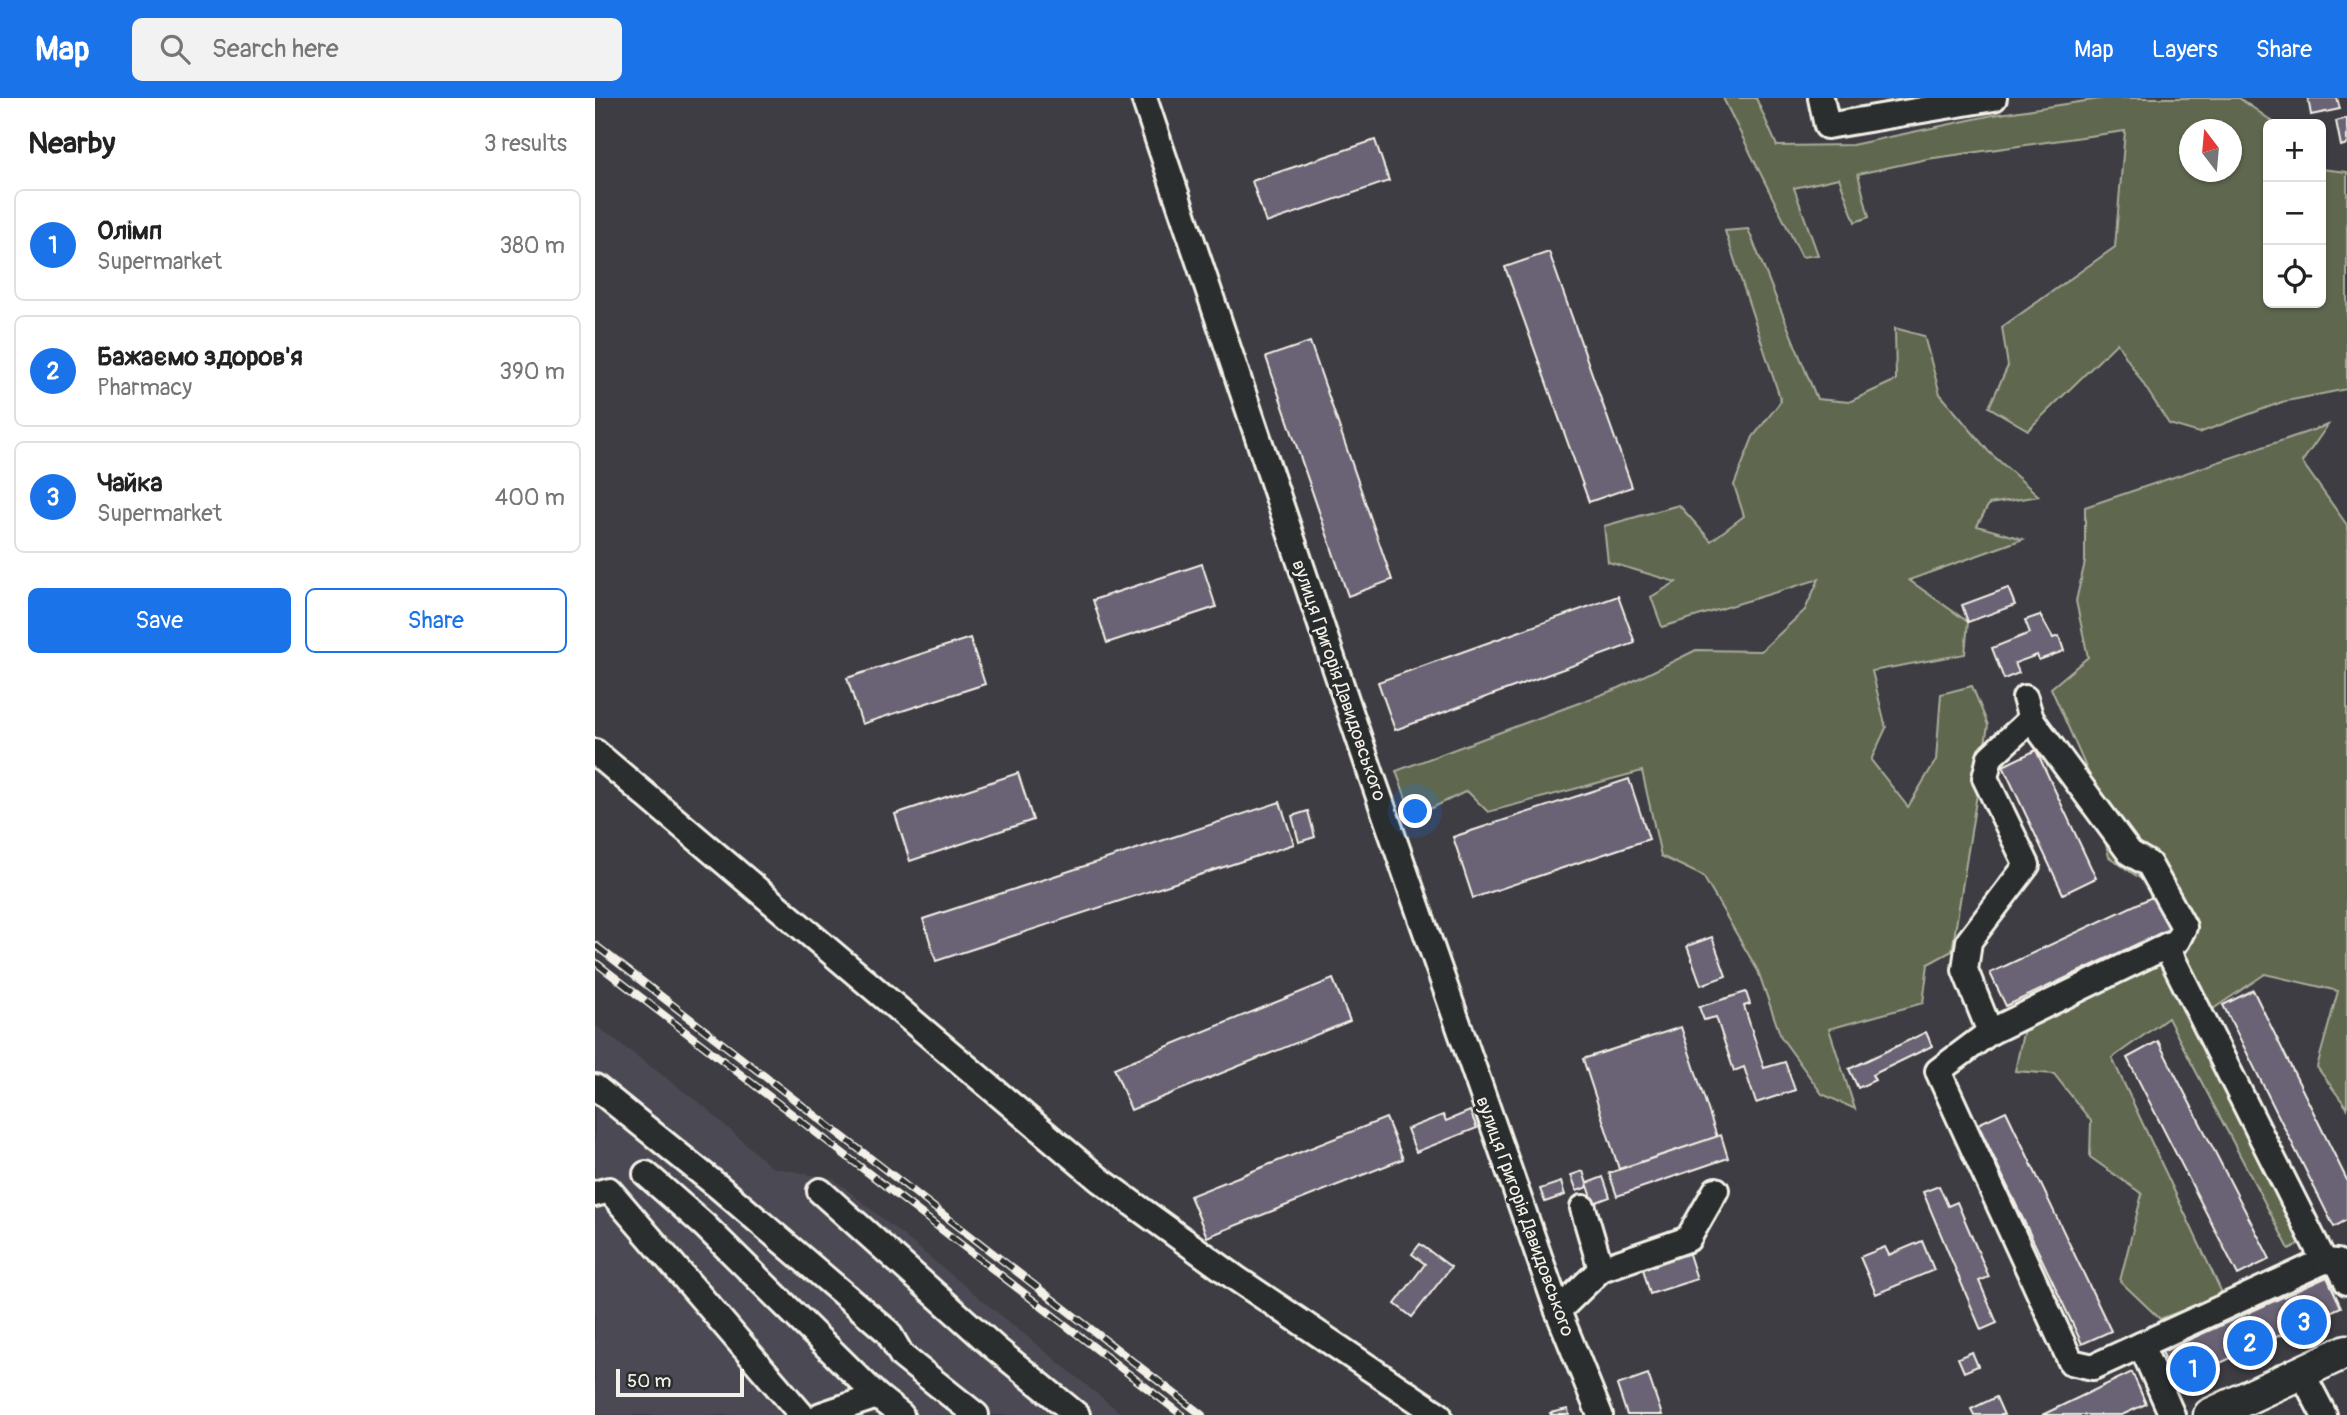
<!DOCTYPE html>
<html lang="en">
<head>
<meta charset="utf-8">
<style>
	:root { --surface:#fff; --page:#f2f2f2; --text:#222; --muted:#767676; --line:#e0e0e0; --accent:#1a73e8 }
	body { margin:0; font-family:Pangolin,sans-serif; background:var(--page); color:var(--text) }
	.controls { position:absolute; right:21px; top:21px; display:grid; overflow:hidden; border-radius:10px; box-shadow:0 2px 5px #0004 }
	.controls button { width:63px; height:63px; display:grid; place-items:center; padding:0; border:0; border-bottom:2px solid var(--line); background:var(--surface); color:var(--text); font:35px sans-serif }
	.compass { position:absolute; left:1584px; top:21px; width:63px; height:63px; border-radius:50%; background:var(--surface); box-shadow:0 2px 5px #0004; rotate:344deg }
	.scale { position:absolute; left:21px; bottom:18px; width:128px; box-sizing:border-box; padding-left:7px; border:4px solid #f4f1e8; border-top:0; font-size:19px; line-height:24px; white-space:nowrap; color:#f4f1e8; -webkit-text-stroke:5px #2a2d2e; paint-order:stroke }
	.you { position:absolute; left:821px; top:714px; width:24px; height:24px; margin:-18px; border:5px solid #fff; border-radius:50%; background:#1a73e8; box-shadow:0 0 0 10px #1a73e833 }
	.badge { display:grid; place-items:center; width:46px; height:46px; border-radius:50%; background:var(--accent); color:#fff; font-size:23px; font-weight:700 }
	.pin { position:absolute; translate:-50% -50%; border:4px solid #fff; box-shadow:0 2px 7px #0006 }
	.list { margin:0; padding:0; list-style:none }
	h2 { display:flex; justify-content:space-between; align-items:center; height:91px; margin:0; padding:0 28px; font-size:30px }
	h2 small { font-size:23px; font-weight:400; color:var(--muted) }
	.list li { display:grid; grid-template-columns:46px 1fr auto; gap:21px; align-items:center; box-sizing:border-box; height:112px; margin:0 14px 14px; padding:0 14px; border:2px solid var(--line); border-radius:10px }
	.list b { display:block; font-size:26px; white-space:nowrap }
	.list p { margin:0; font-size:23px; white-space:nowrap; color:var(--muted) }
	.list em { font-size:23px; font-style:normal; color:var(--muted) }
	.actions { display:flex; gap:14px; padding:21px 28px }
	.actions a { flex:1; padding:16px 0; border:2px solid var(--accent); border-radius:10px; text-align:center; font-size:24px; color:var(--accent) }
	.actions .main { background:var(--accent); color:#fff }
	.icon { flex:none; width:38px; height:38px; fill:none; stroke:currentColor; stroke-width:2; stroke-linecap:round; stroke-linejoin:round }
	.map { position:relative; flex:none; width:1752px; height:1317px; overflow:hidden }
	header { display:flex; align-items:center; gap:42px; box-sizing:border-box; height:98px; padding:0 35px; background:var(--accent); color:#fff }
	header strong { font-size:33px }
	nav { display:flex; gap:38px; margin-inline-start:auto; font-size:24px }
	.search { width:490px; height:63px; background:var(--page); display:flex; align-items:center; gap:18px; box-sizing:border-box; padding:0 24px; border-radius:10px; color:var(--muted); font-size:26px }
	main { display:flex }
	aside { flex:1; background:var(--surface) }
	.map>svg:first-child { display:block }
</style>
</head>
<body>
<header>
<strong>Map</strong>
<div class="search"><svg class="icon" aria-label="search" viewBox="0 0 24 24"><circle cx="10" cy="10" r="6"/><path d="M15 15l6 6"/></svg>Search here</div>
<nav><a>Map</a><a>Layers</a><a>Share</a></nav>
</header>
<main>
<aside>
<h2>Nearby<small>3 results</small></h2>
<ul class="list">
<li><span class="badge">1</span><div><b>Олімп</b><p>Supermarket</p></div><em>380 m</em></li>
<li><span class="badge">2</span><div><b>Бажаємо здоров'я</b><p>Pharmacy</p></div><em>390 m</em></li>
<li><span class="badge">3</span><div><b>Чайка</b><p>Supermarket</p></div><em>400 m</em></li>
</ul>
<div class="actions"><a class="main">Save</a><a>Share</a></div>
</aside>
<div class="map">
<svg width="1752" height="1317" viewBox="0 0 1752 1317">
	<rect width="100%" height="100%" fill="#3e3d43"/>
	<filter id="ink" filterUnits="userSpaceOnUse"><feTurbulence type="fractalNoise" baseFrequency=".0143" numOctaves="2"/><feDisplacementMap in="SourceGraphic" scale="14" xChannelSelector="R" yChannelSelector="G"/><feConvolveMatrix kernelMatrix="1 2 1 2 8 2 1 2 1" color-interpolation-filters="sRGB"/></filter>
	<g filter="url(#ink)">
		<polygon fill="#4c4852" points="0,927 110,1009 176,1069 239,1081 528,1317 0,1317"/>
		<g fill="#5f684f" stroke="#aaac9c" stroke-width="2" fill-rule="evenodd">
			<path d="M1128 0H1161L1182 48 1257 47 1398 17 1511 0H1644L1681 26H1673V205H1726V71L1752 74V291L1687 304 1604 335 1574 326 1522 245 1433 332 1394 309 1413 268 1407 229 1520 149 1530 33 1332 61 1263 76 1274 119 1260 124 1244 80 1199 90 1223 157 1207 159ZM1594 32H1636V74H1594Z"/>
			<polygon points="1153,131 1222,301 1254,304 1301,282 1300,230 1329,238 1345,296 1394,354 1444,398 1394,406 1382,428 1428,441 1314,482 1373,524 1370,556 1277,573 1291,630 1276,662 1313,709 1341,662 1346,596 1377,588 1393,627 1357,853 1333,866 1328,905 1234,931 1260,1011 1227,996 1186,939 1163,873 1108,778 1066,758 1047,673 893,714 872,693 818,719 801,673 1024,590 1101,552 1166,553 1210,512 1224,481 1067,529 1056,499 1081,484 1013,464 1009,428 1084,407 1116,443 1149,418 1139,387 1158,339 1186,303 1130,133"/>
			<polygon points="1733,327 1707,364 1752,427 1752,1010 1722,969 1743,893 1670,876 1618,911 1723,1137 1694,1151 1573,920 1517,960 1628,1197 1565,1221 1525,1183 1547,1096 1495,1059 1496,1023 1459,976 1420,973 1432,916 1587,839 1588,810 1514,759 1493,674 1456,590 1493,559 1481,503 1490,464 1490,409"/>
		</g>
		<g fill="#6b6374" stroke="#f4f1e8" stroke-width="2">
			<polygon points="1713,0 1742,0 1745,11 1716,17"/>
			<polygon points="1752,20 1752,46 1746,48 1741,23"/>
			<polygon points="780,42 794,83 671,125 657,83"/>
			<polygon points="954,154 1037,389 994,404 910,169"/>
			<polygon points="715,244 797,482 753,498 671,259"/>
			<polygon points="607,466 621,509 512,545 498,502"/>
			<polygon points="1413,490 1420,507 1373,524 1367,507"/>
			<polygon points="1023,498 1040,545 800,632 783,584"/>
			<polygon points="1445,517 1458,540 1464,538 1469,553 1444,562 1442,557 1420,565 1424,575 1409,581 1397,550 1435,535 1430,522"/>
			<polygon points="375,540 390,586 267,626 252,580"/>
			<polygon points="1441,652 1501,780 1468,796 1408,668"/>
			<polygon points="423,675 438,722 315,763 300,716"/>
			<polygon points="1034,681 1054,741 878,800 858,739"/>
			<polygon points="685,704 699,746 341,863 328,821"/>
			<polygon points="713,713 720,739 704,744 697,718"/>
			<polygon points="1559,798 1574,831 1411,908 1395,875"/>
			<polygon points="1117,839 1131,878 1106,887 1092,848"/>
			<polygon points="738,881 755,923 536,1012 519,970"/>
			<polygon points="1658,892 1752,1082 1752,1122 1739,1129 1628,907"/>
			<polygon points="1151,894 1155,906 1149,908 1169,970 1190,964 1200,992 1161,1005 1149,969 1139,973 1121,919 1109,922 1104,909"/>
			<polygon points="1086,929 1122,1039 1024,1071 988,961"/>
			<polygon points="1331,934 1337,948 1277,977 1280,982 1263,990 1254,971"/>
			<polygon points="1563,943 1675,1161 1643,1177 1532,960"/>
			<polygon points="875,1013 882,1030 821,1054 812,1031 848,1017 851,1023"/>
			<polygon points="1411,1013 1516,1233 1487,1246 1383,1026"/>
			<polygon points="791,1020 808,1061 612,1139 595,1098"/>
			<polygon points="1126,1037 1133,1060 1022,1098 1014,1075"/>
			<polygon points="988,1073 993,1089 982,1093 976,1077"/>
			<polygon points="1008,1079 1015,1099 999,1105 992,1085"/>
			<polygon points="966,1084 970,1097 950,1104 945,1091"/>
			<polygon points="1344,1088 1353,1108 1362,1104 1394,1179 1384,1183 1402,1225 1386,1232 1328,1094"/>
			<polygon points="1327,1143 1339,1172 1281,1196 1265,1159 1290,1149 1294,1157"/>
			<polygon points="825,1146 856,1169 817,1219 800,1206 830,1166 817,1156"/>
			<polygon points="1093,1153 1102,1181 1055,1196 1047,1167"/>
			<polygon points="1732,1179 1746,1209 1582,1285 1567,1254"/>
			<polygon points="1377,1254 1383,1268 1369,1274 1363,1260"/>
			<polygon points="1537,1274 1551,1306 1527,1317 1447,1317"/>
			<polygon points="1053,1276 1067,1317 1032,1317 1022,1287"/>
			<polygon points="1401,1299 1409,1317 1379,1317 1376,1311"/>
			<polygon points="973,1311 974,1317 956,1317 955,1315"/>
		</g>
		<g fill="none" stroke-linecap="round" stroke-linejoin="round">
			<defs>
				<g id="minor">
					<polyline points="549,0 776,676 963,1213 1005,1317"/>
					<polyline points="1226,0 1232,28 1399,0"/>
					<polyline points="1430,600 1436,621 1535,755 1554,766 1589,829 1582,843 1395,934 1343,973 1476,1264 1498,1269 1729,1163 1742,1164 1752,1184"/>
					<polyline points="0,654 505,1082 642,1181 844,1317"/>
					<polyline points="1571,848 1729,1163"/>
					<polyline points="1395,934 1370,872 1374,843 1432,767 1390,680 1395,659 1436,621"/>
					<polyline points="0,989 125,1090 293,1234 307,1258 381,1317"/>
					<polyline points="51,1076 109,1127 282,1298"/>
					<polyline points="225,1093 400,1250 482,1317"/>
					<polyline points="0,1096 14,1092 207,1317"/>
					<polyline points="988,1110 1006,1171"/>
					<polyline points="963,1213 1006,1171 1093,1141 1121,1092"/>
					<polyline points="1546,1247 1577,1317"/>
					<polyline points="1707,1275 1729,1317"/>
					<polyline points="226,1317 282,1298 306,1317"/>
				</g>
				<polyline id="major" points="1615,1317 1752,1253"/>
			</defs>
			<use href="#minor" stroke="#f4f1e8" stroke-width="30"/>
			<use href="#major" stroke="#f4f1e8" stroke-width="37"/>
			<use href="#minor" stroke="#2a2d2e" stroke-width="24"/>
			<use href="#major" stroke="#2a2d2e" stroke-width="32"/>
			<defs>
				<g id="rail">
					<polyline points="0,847 607,1317"/>
					<polyline points="0,864 587,1317"/>
				</g>
			</defs>
			<use href="#rail" stroke="#f4f1e8" stroke-width="8"/>
			<use href="#rail" stroke="#2a2d2e" stroke-width="5" stroke-dasharray="16" stroke-linecap="butt"/>
		</g>
	</g>
	<g text-anchor="middle" stroke-width="6" stroke-linejoin="round" paint-order="stroke">
		<g font-size="19" fill="#f4f1e8" stroke="#2a2d2e">
			<text transform="translate(745 582) rotate(71)" y="7">вулиця Григорія Давидовського</text>
			<text transform="translate(931 1118) rotate(70)" y="7">вулиця Григорія Давидовського</text>
		</g>
	</g>
</svg>
<div class="controls">
<button>+</button>
<button>−</button>
<button><svg class="icon" aria-label="locate" viewBox="0 0 24 24"><circle cx="12" cy="12" r="6"/><path d="M12 2v4M12 18v4M2 12h4M18 12h4"/></svg></button>
</div>
<svg class="compass" viewBox="-18 -18 36 36"><path d="M0-13l5 13h-10z" fill="#e53935"/><path d="M0 13l5-13h-10z" fill="#767676"/></svg>
<div class="scale">50 m</div>
<div class="you"></div>
<div class="pin badge" style="left:1598px;top:1271px">1</div>
<div class="pin badge" style="left:1655px;top:1245px">2</div>
<div class="pin badge" style="left:1709px;top:1224px">3</div>
</div>
</main>
</body>
</html>
